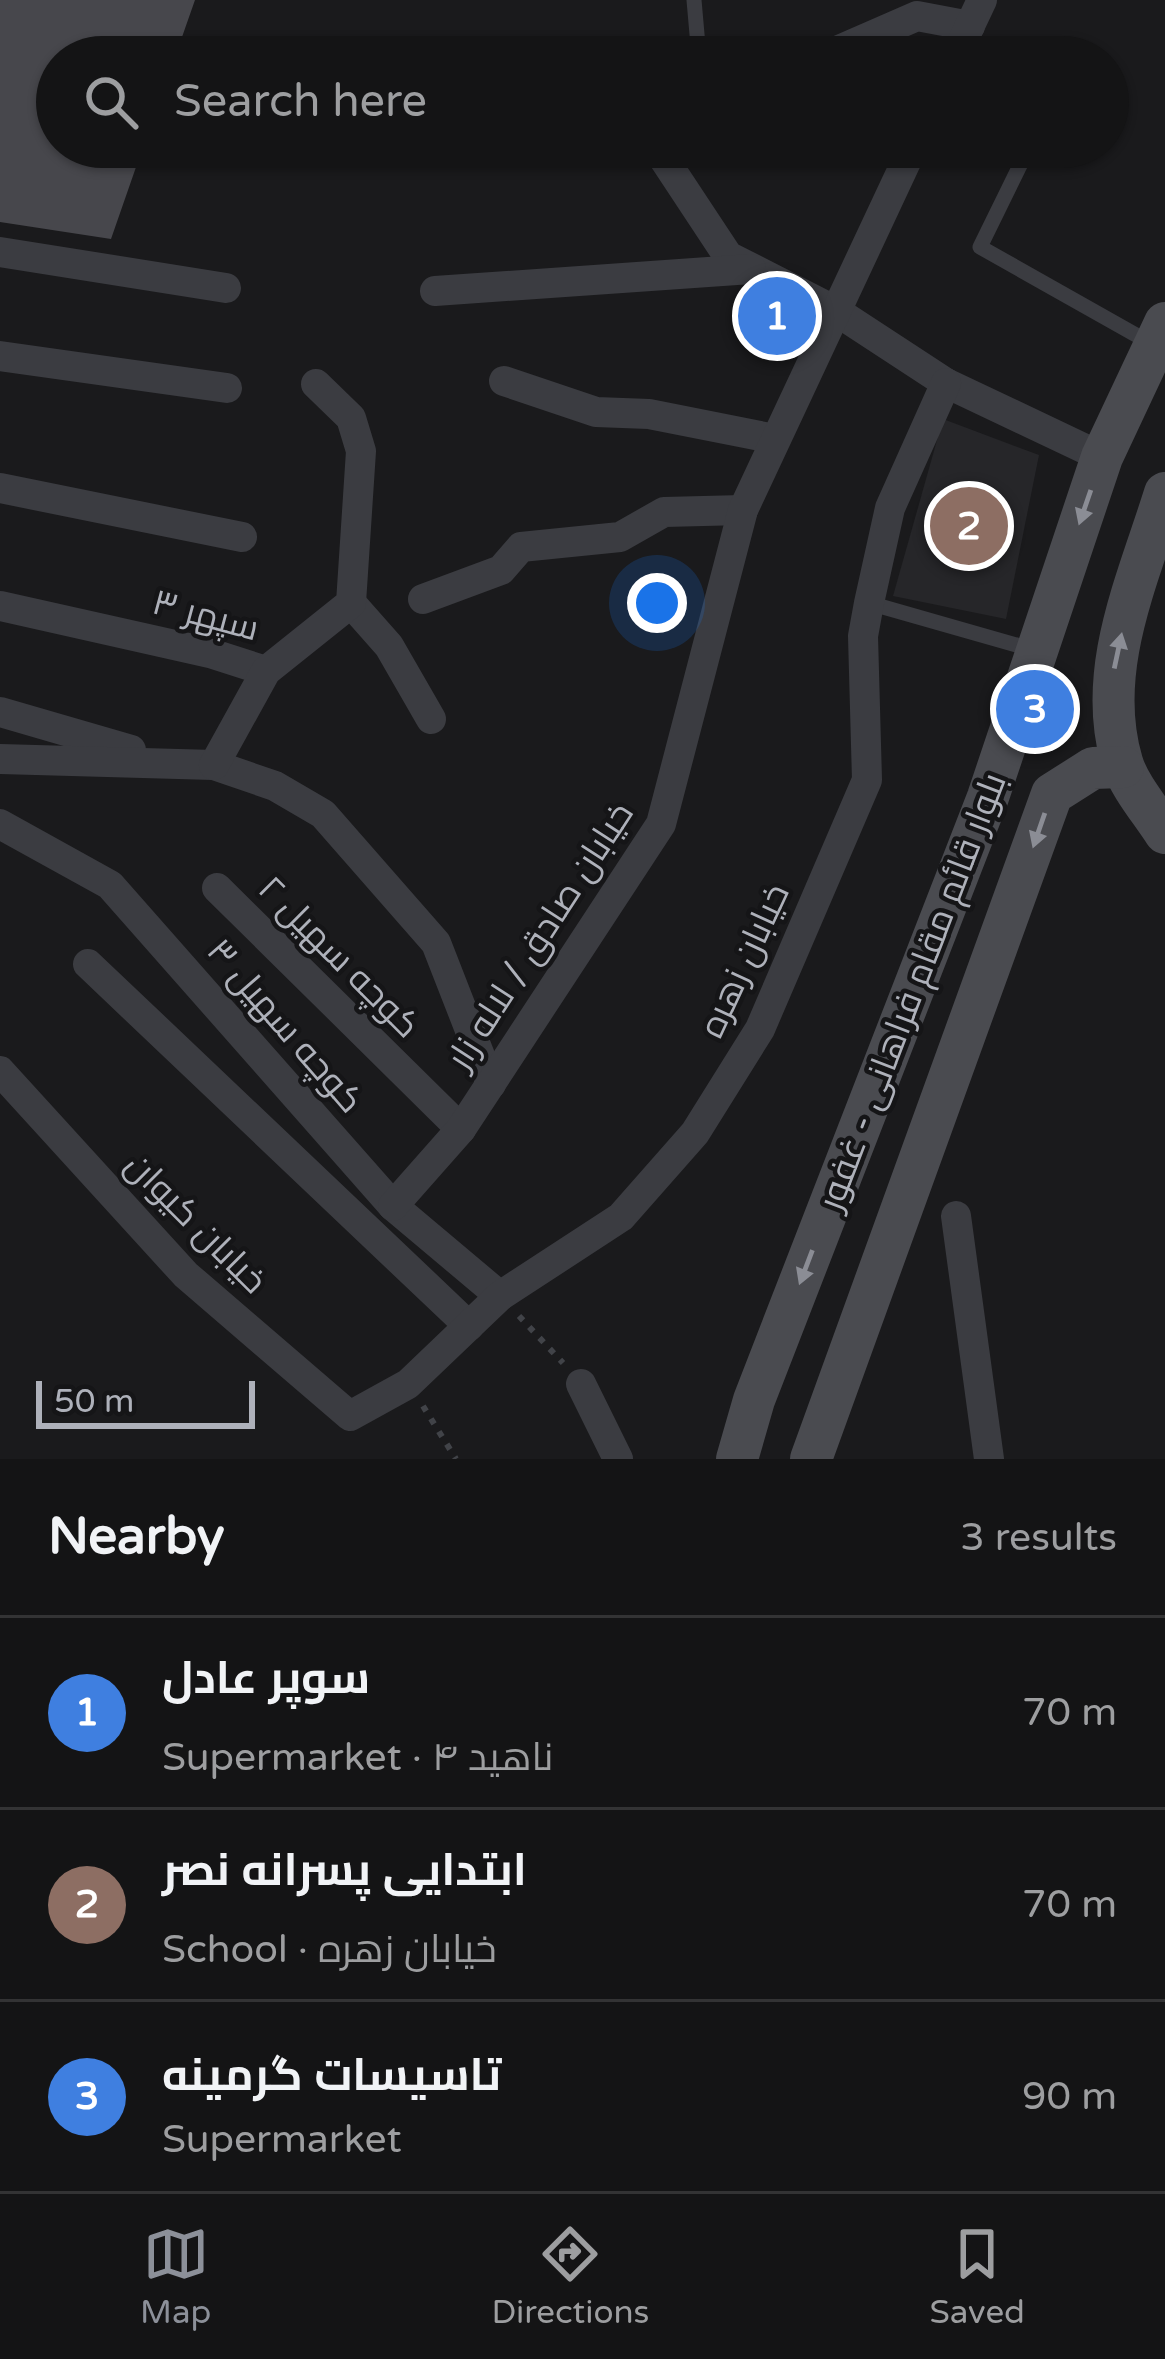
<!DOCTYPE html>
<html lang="en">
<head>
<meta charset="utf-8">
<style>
	:root { --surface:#141415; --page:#1d1d1e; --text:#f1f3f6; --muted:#9d9ea0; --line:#333334; --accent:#8c9099 }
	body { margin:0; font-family:"Varela Round",Cairo,sans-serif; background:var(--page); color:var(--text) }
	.scale { position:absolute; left:36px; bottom:30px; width:219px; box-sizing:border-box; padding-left:12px; border:6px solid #aeb1ba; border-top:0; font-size:33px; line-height:42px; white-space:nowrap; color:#aeb1ba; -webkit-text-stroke:9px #151517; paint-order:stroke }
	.you { position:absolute; left:657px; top:603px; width:42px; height:42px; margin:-30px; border:9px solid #fff; border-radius:50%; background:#1a73e8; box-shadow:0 0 0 18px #1a73e833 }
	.badge { display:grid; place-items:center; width:78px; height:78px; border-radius:50%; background:var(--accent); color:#fff; font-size:39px; font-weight:700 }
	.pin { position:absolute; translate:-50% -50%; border:6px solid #fff; box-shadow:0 3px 12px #0006 }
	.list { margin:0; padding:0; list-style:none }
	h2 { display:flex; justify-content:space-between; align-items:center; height:156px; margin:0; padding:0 48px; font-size:51px }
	h2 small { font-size:39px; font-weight:400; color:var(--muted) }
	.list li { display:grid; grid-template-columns:78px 1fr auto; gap:36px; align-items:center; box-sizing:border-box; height:192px; padding:0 48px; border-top:3px solid var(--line) }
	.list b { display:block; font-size:45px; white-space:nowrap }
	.list p { margin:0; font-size:39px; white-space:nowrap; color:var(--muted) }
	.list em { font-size:39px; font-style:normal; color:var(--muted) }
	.icon { flex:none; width:66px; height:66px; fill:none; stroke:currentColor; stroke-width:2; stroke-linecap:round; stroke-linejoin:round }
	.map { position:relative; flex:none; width:1165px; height:1459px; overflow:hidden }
	.search { position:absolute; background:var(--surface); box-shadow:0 3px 9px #0004; left:36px; right:36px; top:36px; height:132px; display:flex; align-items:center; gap:30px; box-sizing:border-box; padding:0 42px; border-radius:66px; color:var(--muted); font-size:45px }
	.sheet { height:732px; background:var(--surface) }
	nav { display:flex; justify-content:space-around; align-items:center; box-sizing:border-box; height:168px; border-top:3px solid var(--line); background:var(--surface); font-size:33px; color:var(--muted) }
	nav a { display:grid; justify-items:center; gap:6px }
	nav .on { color:var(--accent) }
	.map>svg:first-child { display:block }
</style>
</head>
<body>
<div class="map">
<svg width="1165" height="1459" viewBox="0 0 1165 1459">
	<rect width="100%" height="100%" fill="#1a1a1c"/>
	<polygon fill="#262629" points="943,419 1039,455 1006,619 893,596"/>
	<g fill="#47474c">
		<polygon points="0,0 195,0 175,57 57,57 57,147 143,147 111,239 0,222"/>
		<polygon points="761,287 807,306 795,343 747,326"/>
	</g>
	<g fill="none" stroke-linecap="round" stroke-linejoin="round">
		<g stroke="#414348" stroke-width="6" stroke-dasharray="6 9" stroke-linecap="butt">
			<polyline points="519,1316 563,1363"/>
			<polyline points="423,1406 456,1459"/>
		</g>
		<g stroke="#3b3c41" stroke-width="15">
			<polyline points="694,0 699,57"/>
			<polyline points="1029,147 980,247 1152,344"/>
			<polyline points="869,603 1034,650"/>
		</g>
		<g stroke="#3b3c41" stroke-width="30">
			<polyline points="823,57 917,16 970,26"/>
			<polyline points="955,57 982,0"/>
			<polyline points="656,147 728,256 836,311 946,383 1102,457"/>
			<polyline points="0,252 226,288"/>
			<polyline points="435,291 751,269"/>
			<polyline points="0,356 227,388"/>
			<polyline points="504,381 596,412 649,414 775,439"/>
			<polyline points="0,488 242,537"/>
			<polyline points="423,599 501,570 521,547 620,537 664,512 743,510"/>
			<polyline points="351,603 389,646 431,719"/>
			<polyline points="0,606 210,653 266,671"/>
			<polyline points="0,712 131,750"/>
			<polyline points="0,759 214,765 275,786 323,814 436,943 491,1084"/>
			<polyline points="214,765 266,671 351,603 361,451 351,418 316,384"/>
			<polyline points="0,824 110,885 393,1206 500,1296"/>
			<polyline points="217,888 461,1129"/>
			<polyline points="88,964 469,1326"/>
			<polyline points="0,1071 186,1275 350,1416 408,1384 500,1296 621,1217 695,1133 760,1029 867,780 863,636 869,603 890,508 946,383"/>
			<polyline points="393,1206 461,1129 661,824 743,510 913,147"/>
			<polyline points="956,1216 989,1459"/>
			<polyline points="581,1384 618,1459"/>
		</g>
		<g stroke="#4a4b50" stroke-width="42">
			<path d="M1165 493C1138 580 1095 670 1122 762 1129 786 1151 811 1165 833"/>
			<polyline points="737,1459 754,1400 988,797 1102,457 1165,323"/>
			<polyline points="811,1459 1052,794 1093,768 1123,767"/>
		</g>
	</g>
	<defs><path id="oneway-solid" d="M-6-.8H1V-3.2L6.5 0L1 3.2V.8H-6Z" transform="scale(3)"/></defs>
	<g fill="#8b8d95">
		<use href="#oneway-solid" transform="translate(1085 507) rotate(109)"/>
		<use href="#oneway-solid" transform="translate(1118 651) rotate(-78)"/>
		<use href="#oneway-solid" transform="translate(1039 830) rotate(109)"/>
		<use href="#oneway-solid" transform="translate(806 1267) rotate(111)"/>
	</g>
	<g text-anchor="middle" stroke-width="9" stroke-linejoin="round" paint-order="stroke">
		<g font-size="36" fill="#aeb1ba" stroke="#151517">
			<text transform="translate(206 614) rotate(15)" y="13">سپهر ۳</text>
			<text transform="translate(539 935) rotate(-57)" y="13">خیابان صادق / لاله زار</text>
			<text transform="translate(340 956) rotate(45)" y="13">کوچه سهیل ۲</text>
			<text transform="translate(743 960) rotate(-65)" y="13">خیابان زهره</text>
			<text transform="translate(911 991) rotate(-69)" y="13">بلوار قائم مقام فراهانی - غفور</text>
			<text transform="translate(286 1025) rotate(49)" y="13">کوچه سهیل ۳</text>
			<text transform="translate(197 1222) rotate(45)" y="13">خیابان کیوان</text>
		</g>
	</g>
</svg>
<div class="scale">50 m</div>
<div class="you"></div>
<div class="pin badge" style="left:777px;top:316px;background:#3f7fe0">1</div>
<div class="pin badge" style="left:969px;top:526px;background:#8d6e63">2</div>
<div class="pin badge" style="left:1035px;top:709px;background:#3f7fe0">3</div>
<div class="search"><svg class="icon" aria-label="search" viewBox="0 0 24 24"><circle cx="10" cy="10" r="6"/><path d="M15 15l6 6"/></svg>Search here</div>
</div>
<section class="sheet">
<h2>Nearby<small>3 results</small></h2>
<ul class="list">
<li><span class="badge" style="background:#3f7fe0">1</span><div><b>سوپر عادل</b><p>Supermarket · ناهید ۴</p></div><em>70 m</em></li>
<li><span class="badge" style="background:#8d6e63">2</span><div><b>ابتدایی پسرانه نصر</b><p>School · خیابان زهره</p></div><em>70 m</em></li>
<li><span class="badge" style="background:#3f7fe0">3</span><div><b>تاسیسات گرمینه</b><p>Supermarket</p></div><em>90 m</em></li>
</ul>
</section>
<nav>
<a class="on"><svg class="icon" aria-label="map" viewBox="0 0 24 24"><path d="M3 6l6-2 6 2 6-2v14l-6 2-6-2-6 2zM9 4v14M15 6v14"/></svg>Map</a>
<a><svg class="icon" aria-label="directions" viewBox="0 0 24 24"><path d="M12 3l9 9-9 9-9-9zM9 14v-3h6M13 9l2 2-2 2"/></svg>Directions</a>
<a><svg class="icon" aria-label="saved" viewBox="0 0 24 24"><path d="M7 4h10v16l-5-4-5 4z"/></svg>Saved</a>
</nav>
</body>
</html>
